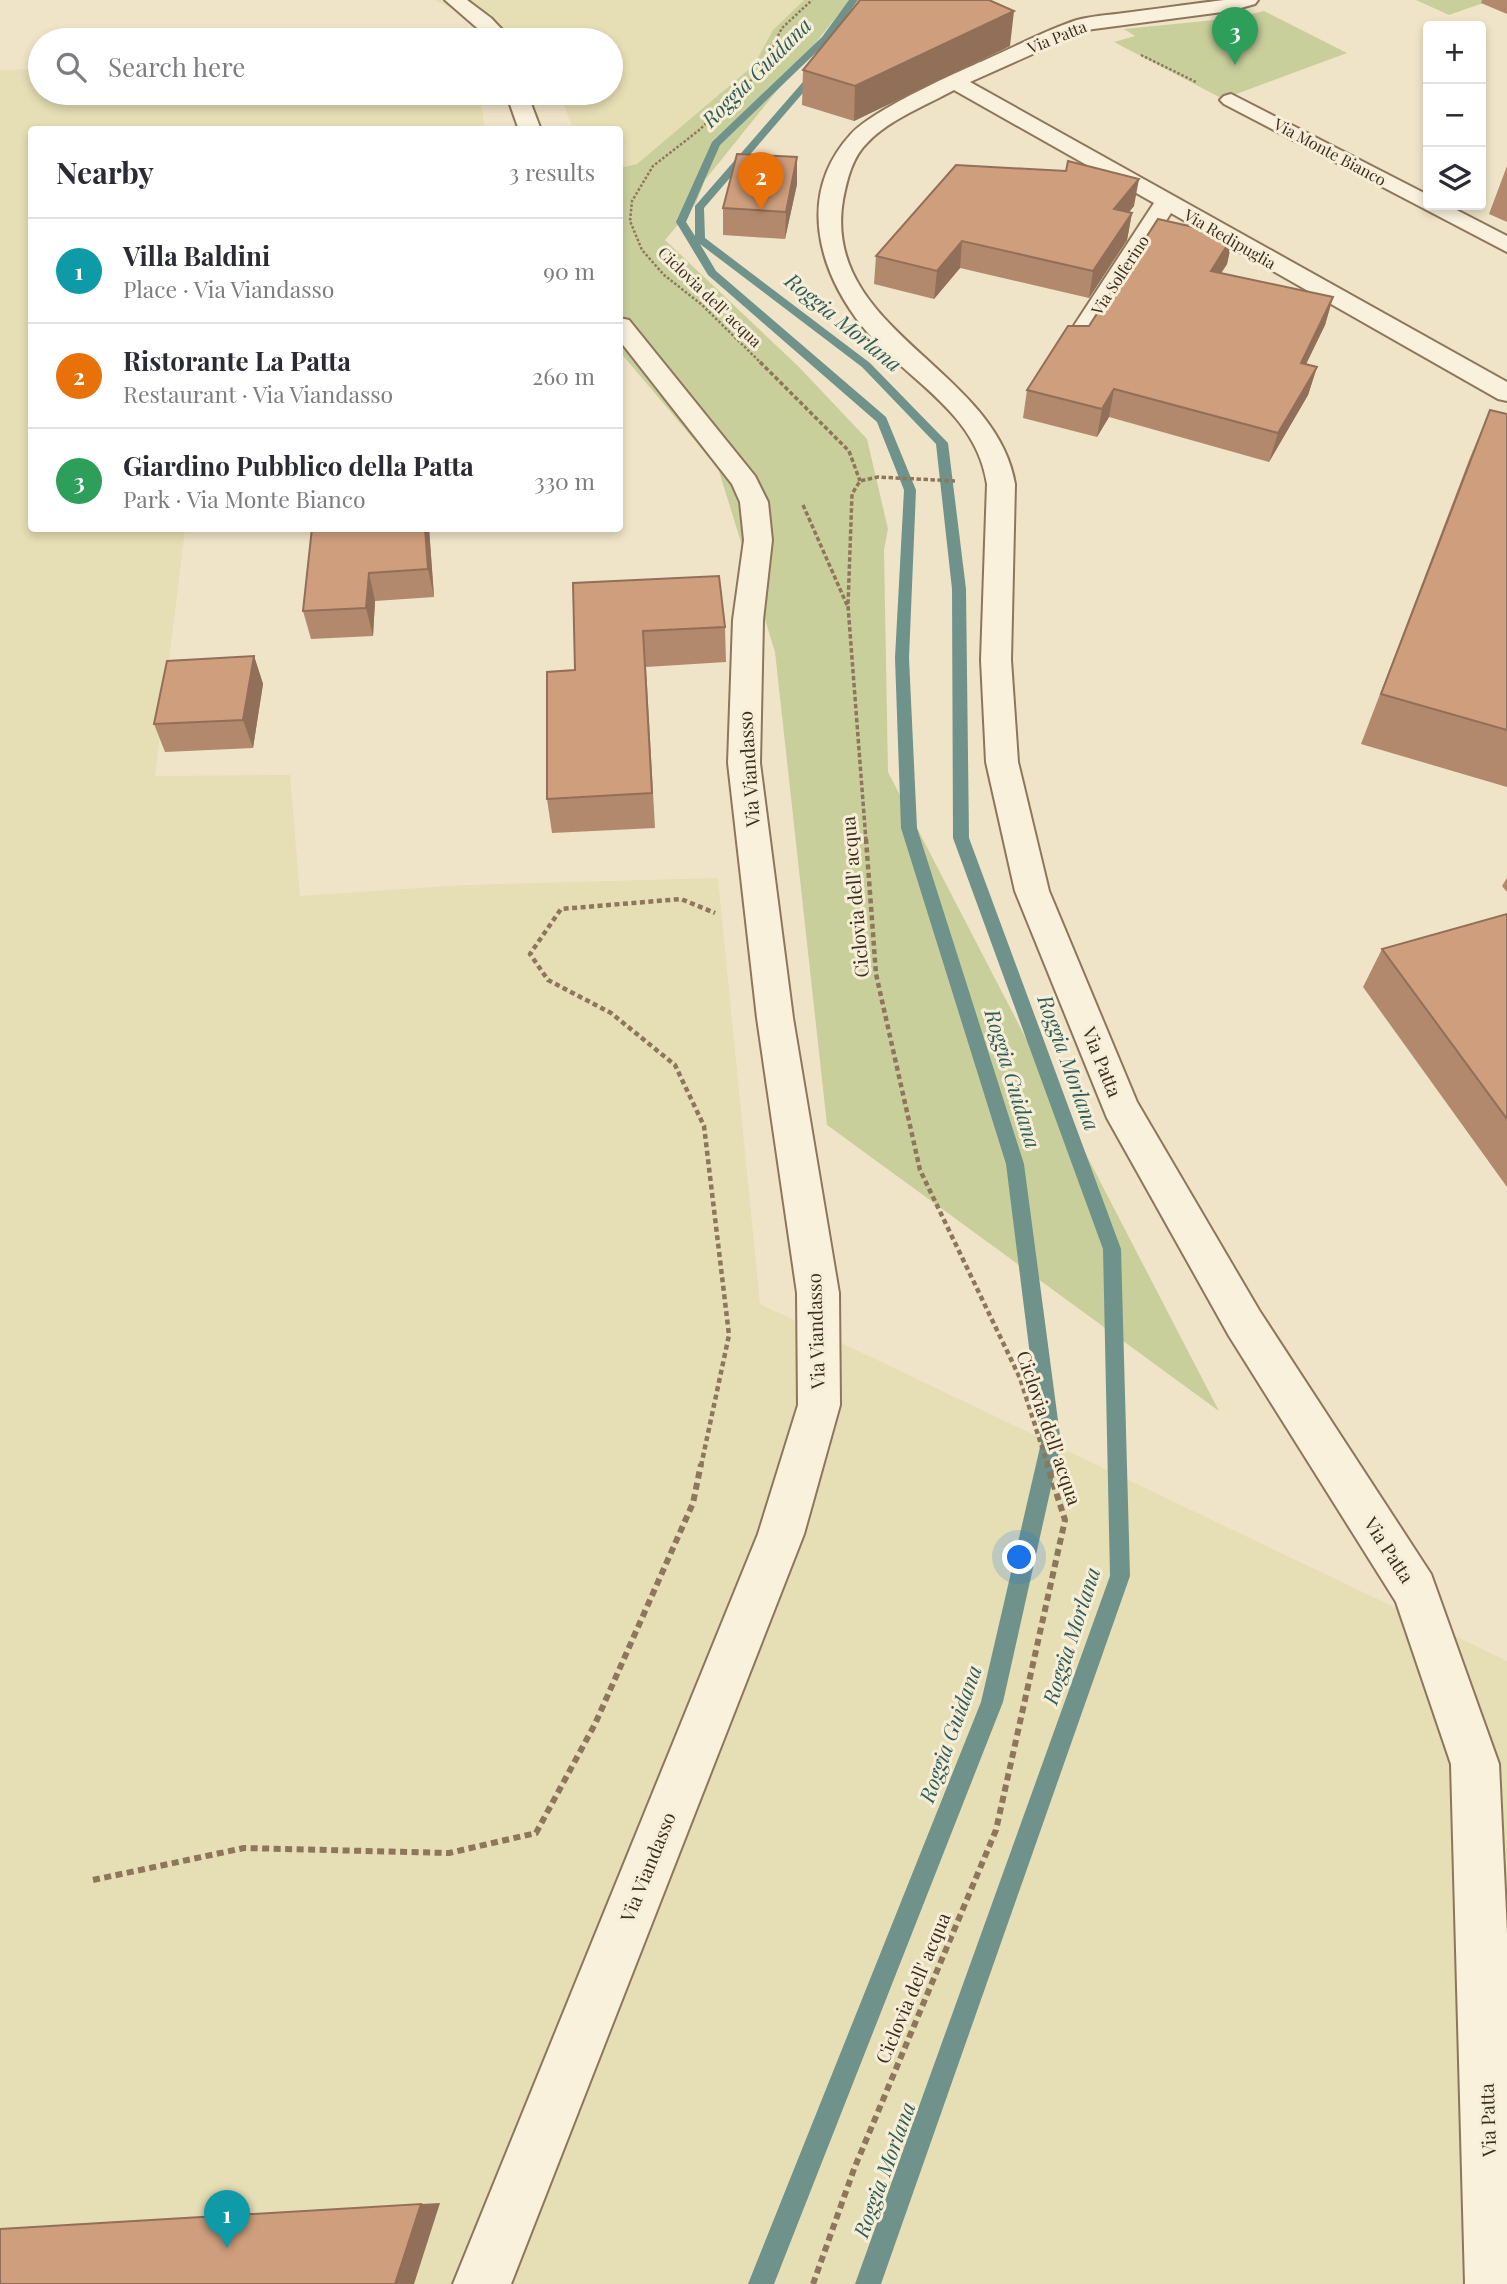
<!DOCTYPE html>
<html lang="en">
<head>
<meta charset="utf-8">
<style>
	:root { --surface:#fff; --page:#f2f2f3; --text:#2b2b33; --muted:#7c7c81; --line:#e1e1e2; --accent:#9e2a2b }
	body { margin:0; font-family:"Playfair Display",serif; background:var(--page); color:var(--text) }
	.controls { position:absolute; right:21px; top:21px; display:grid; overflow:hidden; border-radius:7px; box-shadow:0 4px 10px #0003 }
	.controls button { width:63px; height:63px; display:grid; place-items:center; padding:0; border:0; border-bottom:2px solid var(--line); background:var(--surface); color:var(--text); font:35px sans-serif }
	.you { position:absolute; left:1020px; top:1558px; width:24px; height:24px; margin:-18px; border:5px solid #fff; border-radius:50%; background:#1a73e8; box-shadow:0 0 0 10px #1a73e833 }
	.badge { display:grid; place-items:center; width:46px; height:46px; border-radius:50%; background:var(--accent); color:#fff; font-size:23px; font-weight:700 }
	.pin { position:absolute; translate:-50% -58px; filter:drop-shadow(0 2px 4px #0008) }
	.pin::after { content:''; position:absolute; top:37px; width:24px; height:21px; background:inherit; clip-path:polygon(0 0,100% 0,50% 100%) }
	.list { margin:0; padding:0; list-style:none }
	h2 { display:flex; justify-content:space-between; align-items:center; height:91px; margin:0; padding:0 28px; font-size:30px }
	h2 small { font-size:23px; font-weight:400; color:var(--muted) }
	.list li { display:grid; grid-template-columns:46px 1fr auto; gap:21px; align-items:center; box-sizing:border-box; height:105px; padding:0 28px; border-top:2px solid var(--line) }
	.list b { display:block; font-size:26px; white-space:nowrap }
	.list p { margin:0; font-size:23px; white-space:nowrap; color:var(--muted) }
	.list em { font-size:23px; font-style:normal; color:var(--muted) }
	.icon { flex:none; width:38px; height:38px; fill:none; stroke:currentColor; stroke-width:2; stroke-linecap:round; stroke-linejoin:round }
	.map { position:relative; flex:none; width:1507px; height:2284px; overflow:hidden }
	.search { position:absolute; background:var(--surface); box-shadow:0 4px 10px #0003; left:28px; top:28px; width:595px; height:77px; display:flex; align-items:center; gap:18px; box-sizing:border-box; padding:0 24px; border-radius:38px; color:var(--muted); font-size:26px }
	.panel { position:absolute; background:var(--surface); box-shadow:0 4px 10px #0003; left:28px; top:126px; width:595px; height:406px; border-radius:7px }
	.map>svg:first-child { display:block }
</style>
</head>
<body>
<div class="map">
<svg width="1507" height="2284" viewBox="0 0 1507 2284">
	<rect width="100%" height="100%" fill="#f0e4c8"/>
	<g fill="#e6deb5">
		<polygon points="435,0 804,0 773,30 754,65 637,164 620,168 620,130 573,129 559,93 611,93 611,40 484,40 471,19"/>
		<polygon points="40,69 40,93 506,93 481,102 485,129 32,130 32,528 185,529 155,776 290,775 300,896 464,885 718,878 760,1304 1507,1661 1507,2284 0,2284 0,70"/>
	</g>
	<g fill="#c9cf9b">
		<polygon points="804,0 850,0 705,180 696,203 665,240 799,367 867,439 888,529 884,550 888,772 1219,1411 827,1125 775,652 718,468 620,352 620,168 637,164 754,65 773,30"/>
		<polygon points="1416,0 1492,0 1449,15"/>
		<polygon points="1264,11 1347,53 1223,99 1114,42 1135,36 1124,29 1234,18"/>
	</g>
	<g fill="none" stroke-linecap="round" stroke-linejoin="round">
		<polygon fill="#6f938a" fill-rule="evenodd" points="849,0 858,0 828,41 720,145 686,222 695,236 695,206 815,68 821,68 821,72 704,208 705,238 870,363 948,443 966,589 969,838 1121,1249 1130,1576 881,2284 855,2284 1110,1576 1103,1249 953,838 952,589 936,444 862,367 700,244 716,271 886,417 916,490 909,658 917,828 1024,1164 1061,1443 1003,1702 774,2284 748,2284 981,1702 1041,1443 1006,1164 901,828 895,658 904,490 877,422 708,275 676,222 712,142 822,37"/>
		<defs>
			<g id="minor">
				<polygon points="445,0 467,0 491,18 512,40 491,40"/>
				<path d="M1224 0H1258L1255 4 1230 11 1086 30 970 82 1507 382V401L1498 399 1171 213 1082 352H1064L1060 347 1154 203 954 90C927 105 890 119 868 142 852 157 847 180 843 200 821 330 996 368 1015 484L1011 660 1018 762 1049 891 1137 1102 1259 1310 1431 1574 1499 1764 1507 1933V2284H1465L1451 1764 1396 1602 1229 1336 1107 1118 1015 891 986 762 981 660 987 484C976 410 905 380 862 326 817 269 797 193 851 134 873 110 953 74 985 60 1015 47 1046 30 1077 20 1092 16 1109 15 1124 13 1157 9 1190 4 1224 0Z"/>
				<polygon points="506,93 527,93 541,130 519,130"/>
				<polygon points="1231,94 1428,195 1428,205 1447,205 1507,236 1507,252 1224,104 1220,100 1224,96"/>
				<polygon points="620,318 629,320 755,476 768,502 772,540 763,620 760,763 793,1018 839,1293 840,1405 804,1534 511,2284 453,2284 758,1534 798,1405 797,1293 757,1018 728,763 733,620 744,540 740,502 732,484 620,341"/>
			</g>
		</defs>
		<use href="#minor" stroke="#8d765c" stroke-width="4"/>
		<g stroke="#8d765c" stroke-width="2.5" stroke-dasharray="2.5 2" stroke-linecap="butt">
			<polyline points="1141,55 1196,82"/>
			<polyline points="762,364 701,304 664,275 642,250 630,221 632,201 653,166 698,131 748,84 761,69 782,28 812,0"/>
		</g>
		<g stroke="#8d765c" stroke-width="3.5" stroke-dasharray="4.5 2.5" stroke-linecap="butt">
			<polyline points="760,362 849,451 860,481"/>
			<polyline points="803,505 847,605"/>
			<polyline points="866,841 848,606 852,494 860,481 878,477 955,481"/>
		</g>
		<g stroke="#8d765c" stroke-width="4.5" stroke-dasharray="5 3.5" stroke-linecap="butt">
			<polyline points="866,839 876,974 920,1170 1020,1378 1048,1466"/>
			<polyline points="701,1466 729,1335 704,1126 675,1065 611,1013 548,980 530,954 561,909 681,899 715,913"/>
		</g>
		<g stroke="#8d765c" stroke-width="6" stroke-dasharray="7 4.5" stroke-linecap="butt">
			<polyline points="93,1880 244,1848 449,1853 536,1833 595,1724 693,1503 701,1464"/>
			<polyline points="813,2284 854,2169 996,1830 1065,1520 1047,1464"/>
		</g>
		<use href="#minor" fill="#faf1dc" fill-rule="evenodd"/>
	</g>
	<g fill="#b2896c">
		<polygon points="1482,0 1507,0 1507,14 1481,3"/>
		<polygon points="1010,46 854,121 802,105 803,70"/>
		<polygon points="797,157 797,184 785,239 723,235 723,208"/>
		<polygon points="1507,166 1507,222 1489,214"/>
		<polygon points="1134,206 1129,212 1132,213 1127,240 1089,298 960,268 934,299 874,284 876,256"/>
		<polygon points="1233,236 1227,264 1221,273 1333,297 1325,325 1306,364 1317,367 1308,395 1269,462 1109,417 1097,437 1023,418 1027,390 1089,326"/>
		<polygon points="1490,410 1507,414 1507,787 1361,744 1469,460"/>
		<polygon points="312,528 429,528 434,597 375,601 373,636 311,639 303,611"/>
		<polygon points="573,583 725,627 726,662 646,667 655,828 552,833 547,799 575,670"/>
		<polygon points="254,656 263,684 253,748 165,752 154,724"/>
		<polygon points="1507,878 1507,892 1502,886"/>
		<polygon points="1507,914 1507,1187 1363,987 1382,949"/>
	</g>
	<g fill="#916f58">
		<polygon points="1014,11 1010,46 854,121 855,86"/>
		<polygon points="797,157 797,184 785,239 786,212"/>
		<polygon points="1139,179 1134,206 1109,236 1114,209"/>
		<polygon points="1132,213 1127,240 1089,298 1093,271"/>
		<polygon points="1233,236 1227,264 1205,298 1211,271"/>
		<polygon points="962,241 960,268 934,299 937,271"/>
		<polygon points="1333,297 1325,325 1293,391 1301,363"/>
		<polygon points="1317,367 1308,395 1269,462 1278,433"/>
		<polygon points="1114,389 1109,417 1097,437 1102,409"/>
		<polygon points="425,528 429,528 434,597 428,569"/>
		<polygon points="369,573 375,601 373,636 366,608"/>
		<polygon points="254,656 263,684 253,748 243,720"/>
		<polygon points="440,2203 414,2284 395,2284 421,2204"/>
	</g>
	<g fill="#cf9f7d" stroke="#916f58" stroke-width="2">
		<polygon points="860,0 989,0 1014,11 855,86 803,70"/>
		<polygon points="737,154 797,157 786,212 723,208"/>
		<polygon points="1068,161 1139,179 1114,209 1132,213 1093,271 962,241 937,271 876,256 956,165 1066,171"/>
		<polygon points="1158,219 1233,236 1211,271 1333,297 1301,363 1317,367 1278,433 1114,389 1102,409 1027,390 1068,326 1089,326"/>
		<polygon points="1490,410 1507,414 1507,730 1381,694"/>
		<polygon points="312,528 425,528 428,569 369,573 366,608 303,611"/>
		<polygon points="719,576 725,627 643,631 652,793 547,799 547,672 575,670 573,583"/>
		<polygon points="254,656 243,720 154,724 167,661"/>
		<polygon points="1507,914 1507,1119 1382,949"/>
		<polygon points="421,2204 395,2284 0,2284 0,2229"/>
	</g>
	<g text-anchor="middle" stroke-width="6" stroke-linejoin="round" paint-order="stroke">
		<g font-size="16" fill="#3d2e20" stroke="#f7eed8">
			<text transform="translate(1057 37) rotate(-22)" y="6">Via Patta</text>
			<text transform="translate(1330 152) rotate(28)" y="6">Via Monte Bianco</text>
			<text transform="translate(1230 239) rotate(30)" y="6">Via Redipuglia</text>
			<text transform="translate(1120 275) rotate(-57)" y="6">Via Solferino</text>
			<text transform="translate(710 297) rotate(44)" y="6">Ciclovia dell' acqua</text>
		</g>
		<g font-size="19" fill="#3d2e20" stroke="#f7eed8">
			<text transform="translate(749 769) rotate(-94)" y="7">Via Viandasso</text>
			<text transform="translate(855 897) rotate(-95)" y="7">Ciclovia dell' acqua</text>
			<text transform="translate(1102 1062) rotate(68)" y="7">Via Patta</text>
			<text transform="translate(816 1331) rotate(-92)" y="7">Via Viandasso</text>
			<text transform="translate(1049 1428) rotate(71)" y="7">Ciclovia dell' acqua</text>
			<text transform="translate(1389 1550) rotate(57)" y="7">Via Patta</text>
			<text transform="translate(648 1867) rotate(-68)" y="7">Via Viandasso</text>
			<text transform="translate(913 1988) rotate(-67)" y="7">Ciclovia dell' acqua</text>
			<text transform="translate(1488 2120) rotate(-92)" y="7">Via Patta</text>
		</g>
		<g font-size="21" font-style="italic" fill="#2f5d5a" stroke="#f7eed8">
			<text transform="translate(757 73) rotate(-45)" y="7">Roggia Guidana</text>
			<text transform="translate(843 323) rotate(39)" y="7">Roggia Morlana</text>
			<text transform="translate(1068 1063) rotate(70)" y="7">Roggia Morlana</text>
			<text transform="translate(1012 1079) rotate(73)" y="7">Roggia Guidana</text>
			<text transform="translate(1072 1636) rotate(-72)" y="7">Roggia Morlana</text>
			<text transform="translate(951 1734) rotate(-70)" y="7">Roggia Guidana</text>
			<text transform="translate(885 2170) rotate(-70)" y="7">Roggia Morlana</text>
		</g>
	</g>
</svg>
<div class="controls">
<button>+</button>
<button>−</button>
<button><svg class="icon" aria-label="layers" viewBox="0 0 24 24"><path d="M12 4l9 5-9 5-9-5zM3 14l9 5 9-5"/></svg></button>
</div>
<div class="you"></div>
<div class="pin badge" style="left:227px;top:2248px;background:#0f9aa8">1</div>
<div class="pin badge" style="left:761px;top:210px;background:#e8710a">2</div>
<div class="pin badge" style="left:1235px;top:65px;background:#2e9e5b">3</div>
<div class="search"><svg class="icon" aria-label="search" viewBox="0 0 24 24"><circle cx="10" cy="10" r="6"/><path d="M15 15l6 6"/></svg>Search here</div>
<section class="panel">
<h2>Nearby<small>3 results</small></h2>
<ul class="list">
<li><span class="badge" style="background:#0f9aa8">1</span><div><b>Villa Baldini</b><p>Place · Via Viandasso</p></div><em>90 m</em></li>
<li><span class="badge" style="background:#e8710a">2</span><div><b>Ristorante La Patta</b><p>Restaurant · Via Viandasso</p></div><em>260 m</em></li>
<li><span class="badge" style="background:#2e9e5b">3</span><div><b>Giardino Pubblico della Patta</b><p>Park · Via Monte Bianco</p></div><em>330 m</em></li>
</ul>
</section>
</div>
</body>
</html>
